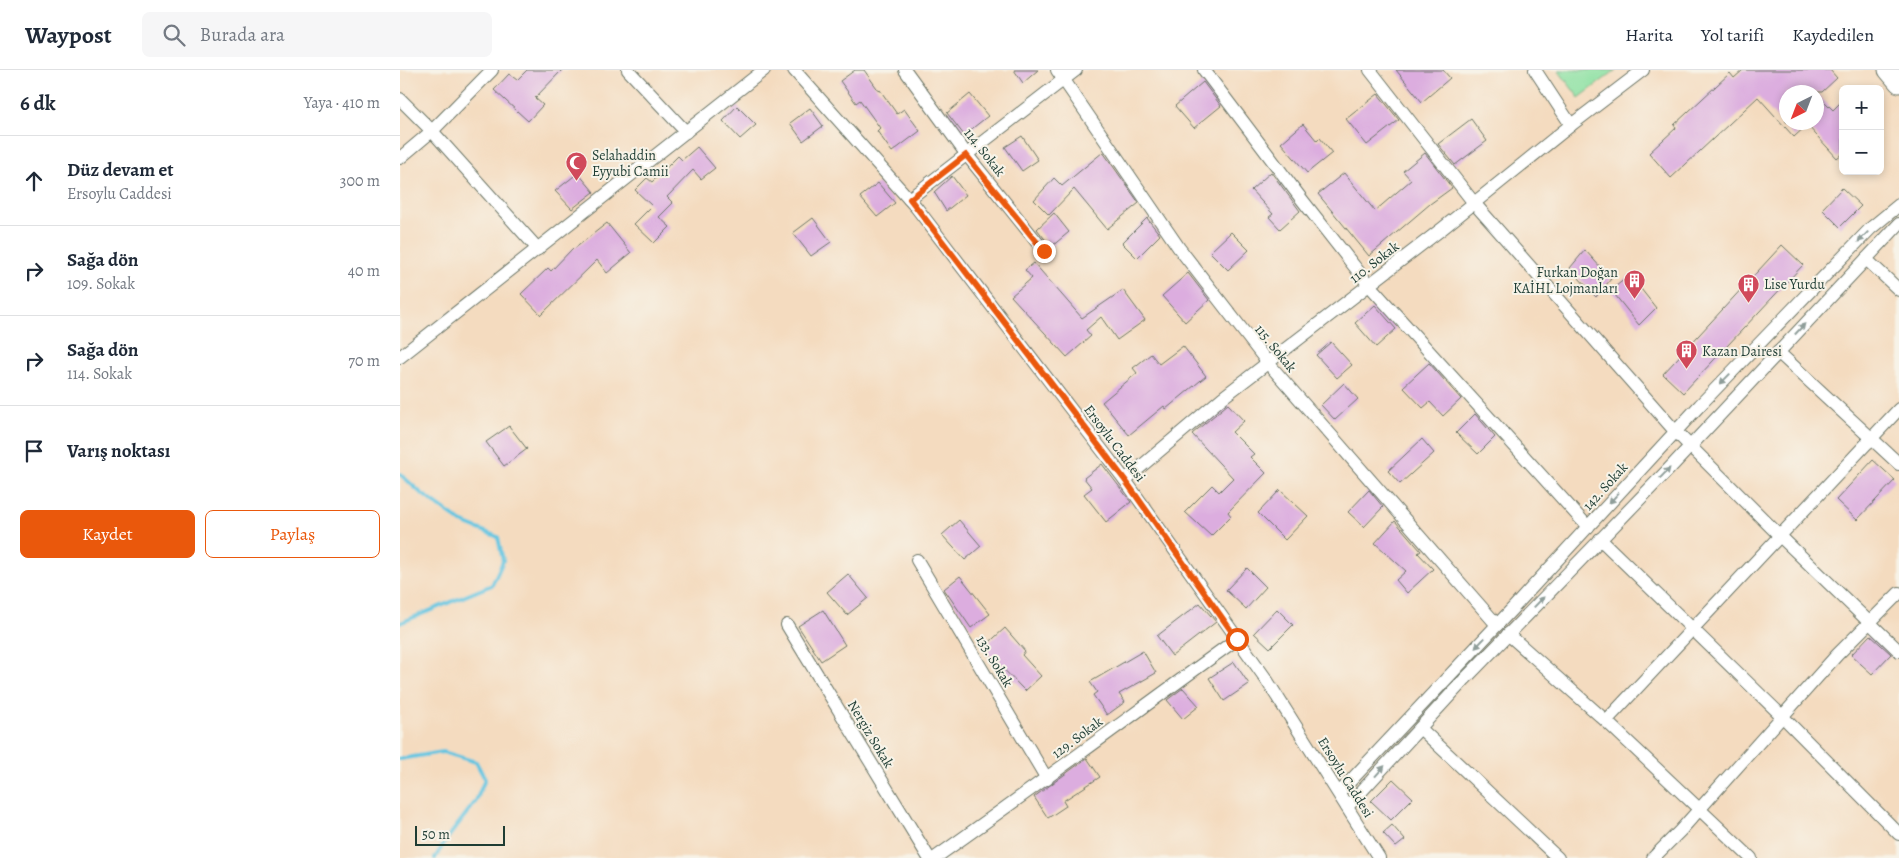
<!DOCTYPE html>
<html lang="tr">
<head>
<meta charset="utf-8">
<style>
	:root { --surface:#fff; --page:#f6f6f7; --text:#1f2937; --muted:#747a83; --line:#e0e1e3; --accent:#ea580c }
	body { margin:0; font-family:Alegreya,serif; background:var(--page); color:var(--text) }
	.controls { position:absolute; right:15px; top:15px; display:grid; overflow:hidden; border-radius:8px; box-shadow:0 2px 8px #0003 }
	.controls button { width:45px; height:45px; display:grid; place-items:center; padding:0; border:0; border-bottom:1px solid var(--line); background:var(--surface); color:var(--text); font:25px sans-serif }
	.compass { position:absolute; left:1379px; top:15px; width:45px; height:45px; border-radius:50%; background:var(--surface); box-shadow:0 2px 8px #0003; rotate:222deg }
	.scale { position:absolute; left:15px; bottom:12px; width:90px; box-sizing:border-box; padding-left:5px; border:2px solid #1f3d34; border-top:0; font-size:14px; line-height:18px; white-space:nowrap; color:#1f3d34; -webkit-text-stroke:4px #f7f3e8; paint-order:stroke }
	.stop { position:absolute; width:15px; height:15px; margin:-11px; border:4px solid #ea580c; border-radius:50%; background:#fff }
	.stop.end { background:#ea580c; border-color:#fff; box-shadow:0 1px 5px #0008 }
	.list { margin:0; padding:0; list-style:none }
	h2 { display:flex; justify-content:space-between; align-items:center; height:65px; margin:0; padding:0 20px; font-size:21px }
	h2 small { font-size:16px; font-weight:400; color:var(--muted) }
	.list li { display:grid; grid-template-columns:32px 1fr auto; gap:15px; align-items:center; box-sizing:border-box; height:90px; padding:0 20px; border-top:1px solid var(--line) }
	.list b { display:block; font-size:19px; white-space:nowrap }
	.list p { margin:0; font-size:16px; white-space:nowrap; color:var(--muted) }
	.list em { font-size:16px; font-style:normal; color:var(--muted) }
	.actions { display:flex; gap:10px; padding:15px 20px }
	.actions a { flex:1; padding:11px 0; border:1px solid var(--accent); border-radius:8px; text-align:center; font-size:18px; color:var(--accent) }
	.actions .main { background:var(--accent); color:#fff }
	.icon { flex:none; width:28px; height:28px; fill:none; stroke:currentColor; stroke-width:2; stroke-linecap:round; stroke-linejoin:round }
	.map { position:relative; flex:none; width:1499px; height:788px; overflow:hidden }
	header { display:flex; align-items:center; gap:30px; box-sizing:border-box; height:70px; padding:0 25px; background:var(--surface); border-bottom:1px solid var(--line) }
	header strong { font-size:24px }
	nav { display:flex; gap:28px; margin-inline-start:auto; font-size:18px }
	.search { width:350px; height:45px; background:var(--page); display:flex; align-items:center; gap:12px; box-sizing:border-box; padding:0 18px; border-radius:8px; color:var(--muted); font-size:19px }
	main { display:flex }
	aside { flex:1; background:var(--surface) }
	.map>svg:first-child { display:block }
</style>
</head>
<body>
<header>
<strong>Waypost</strong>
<div class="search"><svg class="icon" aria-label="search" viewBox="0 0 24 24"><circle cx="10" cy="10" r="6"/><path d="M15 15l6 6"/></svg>Burada ara</div>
<nav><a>Harita</a><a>Yol tarifi</a><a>Kaydedilen</a></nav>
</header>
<main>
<aside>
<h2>6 dk<small>Yaya · 410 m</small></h2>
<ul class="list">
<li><svg class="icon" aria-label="ahead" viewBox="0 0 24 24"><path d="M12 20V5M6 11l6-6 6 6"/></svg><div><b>Düz devam et</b><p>Ersoylu Caddesi</p></div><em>300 m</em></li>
<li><svg class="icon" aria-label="right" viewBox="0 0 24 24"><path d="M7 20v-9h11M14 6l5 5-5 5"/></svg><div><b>Sağa dön</b><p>109. Sokak</p></div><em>40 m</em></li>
<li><svg class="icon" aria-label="right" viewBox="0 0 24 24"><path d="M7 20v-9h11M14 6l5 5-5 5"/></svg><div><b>Sağa dön</b><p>114. Sokak</p></div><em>70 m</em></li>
<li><svg class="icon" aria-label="arrive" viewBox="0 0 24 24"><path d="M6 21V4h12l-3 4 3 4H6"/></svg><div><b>Varış noktası</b></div></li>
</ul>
<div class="actions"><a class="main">Kaydet</a><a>Paylaş</a></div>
</aside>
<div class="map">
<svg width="1499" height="788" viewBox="0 0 1499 788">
	<rect width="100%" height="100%" fill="#f7f3e8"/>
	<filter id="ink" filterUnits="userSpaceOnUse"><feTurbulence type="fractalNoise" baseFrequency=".02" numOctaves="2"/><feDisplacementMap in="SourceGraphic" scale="10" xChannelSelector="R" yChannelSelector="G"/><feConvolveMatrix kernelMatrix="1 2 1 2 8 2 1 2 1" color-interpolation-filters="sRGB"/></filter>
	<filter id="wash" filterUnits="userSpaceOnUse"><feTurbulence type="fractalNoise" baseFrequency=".0096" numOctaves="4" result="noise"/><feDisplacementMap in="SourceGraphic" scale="20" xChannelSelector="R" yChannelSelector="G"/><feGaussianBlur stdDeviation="1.12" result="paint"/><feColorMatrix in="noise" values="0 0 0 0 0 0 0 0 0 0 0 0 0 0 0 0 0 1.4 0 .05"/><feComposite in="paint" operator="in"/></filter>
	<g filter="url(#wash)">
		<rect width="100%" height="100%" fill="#f4dbbf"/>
		<polygon fill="#8ce1a3" stroke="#568f6c" points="1158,0 1216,0 1179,28"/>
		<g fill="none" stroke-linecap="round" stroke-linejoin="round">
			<g stroke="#63c5e1" stroke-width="4">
				<polyline points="0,404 21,423 61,452 98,467 103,491 92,515 0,553"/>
				<polyline points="0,689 43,682 76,692 85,709 76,731 46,770 35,788"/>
			</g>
		</g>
		<g id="blocks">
			<g fill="#dcaddf">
				<polygon points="127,0 162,0 135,28 143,35 128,51 94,20 109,4 117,10"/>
				<polygon points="455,0 464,0 479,21 480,20 497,44 504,39 520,61 492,82 477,61 480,58 460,30 456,33 440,11"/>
				<polygon points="614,0 638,0 623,13"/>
				<polygon points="996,0 1043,0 1050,8 1022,32"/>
				<polygon points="1343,0 1430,0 1437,8 1422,22 1386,22 1386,52 1416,52 1416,23 1433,40 1443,30 1443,83 1437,88 1407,55 1394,67 1358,27 1271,108 1249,83 1276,58 1274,55 1330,3 1334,8"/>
				<polygon points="803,12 821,36 794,58 775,36"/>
				<polygon points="570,24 588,46 564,65 547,43"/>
				<polygon points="978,24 999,50 967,75 946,49"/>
				<polygon points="337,36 356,55 340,69 323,51"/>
				<polygon points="410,38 423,56 403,71 390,53"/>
				<polygon points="1071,49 1087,71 1055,95 1038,74"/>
				<polygon points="903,54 917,71 920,68 932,83 907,103 881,73"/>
				<polygon points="622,66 638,90 622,101 605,77"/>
				<polygon points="297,77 315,98 301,109 293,100 267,127 273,133 259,147 270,157 254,173 234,154 252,136 235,120 247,108 252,112 278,86 282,90"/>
				<polygon points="703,82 739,133 707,159 674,119 649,145 634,130 654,108 662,116"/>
				<polygon points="1025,83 1052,118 1030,134 969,186 918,124 944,103 975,141 1011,110 1003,101"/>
				<polygon points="871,102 900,141 880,159 869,147 873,144 851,120"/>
				<polygon points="178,103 194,122 172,139 155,121"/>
				<polygon points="552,106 566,125 546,141 534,122"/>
				<polygon points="478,113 495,133 477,147 460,127"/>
				<polygon points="1442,118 1461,136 1440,157 1422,139"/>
				<polygon points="654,143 669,162 651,177 637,159"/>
				<polygon points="413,148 431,172 411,186 393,163"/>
				<polygon points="747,148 760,165 737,188 722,173"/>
				<polygon points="207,153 231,183 207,203 197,190 141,245 121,224 148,198 151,201 173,178 174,179"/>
				<polygon points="831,162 849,180 828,200 810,182"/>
				<polygon points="1382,175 1403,195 1283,323 1263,304"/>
				<polygon points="1185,180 1211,209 1196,227 1170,198"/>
				<polygon points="634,193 682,248 723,220 745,250 717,270 701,247 686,260 691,266 667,287 611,226 632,208 625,200"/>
				<polygon points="788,203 809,230 785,252 762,226"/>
				<polygon points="1230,205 1256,238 1239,255 1211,220"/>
				<polygon points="975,235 996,259 976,277 955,253"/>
				<polygon points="931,272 952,295 937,308 916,285"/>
				<polygon points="783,276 806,306 766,339 764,336 729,365 702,332 737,303 733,298 751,284 759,294"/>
				<polygon points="1029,293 1061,329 1043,346 1030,332 1023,338 1003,317"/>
				<polygon points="944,313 958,329 935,350 921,335"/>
				<polygon points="828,334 844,351 832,362 854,384 850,387 866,403 828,442 831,446 811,466 785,442 812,415 819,422 833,408 792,364"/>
				<polygon points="1075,344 1095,367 1078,384 1056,363"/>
				<polygon points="109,356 127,379 104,396 86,372"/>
				<polygon points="1022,369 1034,383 1000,414 988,401"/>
				<polygon points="1473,390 1495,410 1457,450 1436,430"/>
				<polygon points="702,394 731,432 706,452 684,424 692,418 684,408"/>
				<polygon points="880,420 908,446 885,470 858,443"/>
				<polygon points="969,420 983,437 964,457 948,442"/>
				<polygon points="559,450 581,476 565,490 542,465"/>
				<polygon points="995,451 1021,481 1018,483 1033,499 1007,523 996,510 1006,501 975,473"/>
				<polygon points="847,498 866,517 846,539 826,520"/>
				<polygon points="448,504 468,528 447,545 427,522"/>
				<polygon points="560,506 590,544 571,558 544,519"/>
				<polygon points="800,533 816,552 772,586 757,566"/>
				<polygon points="877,539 893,555 870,578 854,563"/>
				<polygon points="423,540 445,575 421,591 398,556"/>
				<polygon points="605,558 625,581 622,585 641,606 625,621 583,578"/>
				<polygon points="1470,565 1491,584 1472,604 1451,585"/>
				<polygon points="743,581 756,603 719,624 725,632 707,645 693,625 697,622 690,612"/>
				<polygon points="834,592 849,614 824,631 809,608"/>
				<polygon points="783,618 799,636 783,649 767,630"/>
				<polygon points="687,688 700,707 663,731 666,736 648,748 634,727"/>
				<polygon points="993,709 1013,728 991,750 971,731"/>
				<polygon points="992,755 1005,770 996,777 983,763"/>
			</g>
		</g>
	</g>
	<g filter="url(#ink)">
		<use href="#blocks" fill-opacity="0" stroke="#6a7465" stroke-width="1"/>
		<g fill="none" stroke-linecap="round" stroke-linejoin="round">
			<defs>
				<g id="minor">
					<polyline points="228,0 286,62"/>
					<polyline points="394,0 516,137 725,410 866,609 979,788"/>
					<polyline points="505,0 567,85 644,181"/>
					<polyline points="657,0 779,178 868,293 1097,555"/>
					<polyline points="804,0 903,131 969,215 1188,457"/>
					<polyline points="970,0 1074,133 1275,361 1380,466 1499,581"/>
					<polyline points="1135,0 1171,55"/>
					<polyline points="0,29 32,61 138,179"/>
					<polyline points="0,88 32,61 92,0"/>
					<polyline points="509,129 676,0"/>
					<polyline points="1466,189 1499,220"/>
					<polyline points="1378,282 1499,394"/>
					<polyline points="0,287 364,0"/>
					<polyline points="725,410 822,328 1043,158 1171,55 1243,0"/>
					<polyline points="1200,469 1382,646 1499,764"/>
					<polyline points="517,490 647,709"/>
					<polyline points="387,555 529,788"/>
					<polyline points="1108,564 1206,651 1351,788"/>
					<polyline points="1206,651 1499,339"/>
					<polyline points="1020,658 1158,788"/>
					<polyline points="939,723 1114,537 1300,335 1471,158 1499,135"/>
					<polyline points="947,737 1065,609 1268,400 1499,154"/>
					<path d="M535 788C637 716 736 642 837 569"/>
					<polyline points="1253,788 1280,761 1437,585 1499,523"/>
				</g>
				<polyline id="highway" points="1488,0 1499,13"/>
			</defs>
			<use href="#minor" stroke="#6a7465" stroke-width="14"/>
			<use href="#highway" stroke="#6a7465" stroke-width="21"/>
			<use href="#minor" stroke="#fff" stroke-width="12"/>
			<use href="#highway" stroke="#fff" stroke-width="19"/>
		</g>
		<defs><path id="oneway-solid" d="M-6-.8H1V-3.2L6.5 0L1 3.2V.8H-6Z" transform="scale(1.25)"/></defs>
		<g fill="#8f9e9a">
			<use href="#oneway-solid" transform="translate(1463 167) rotate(134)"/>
			<use href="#oneway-solid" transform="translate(1400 259) rotate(-47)"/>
			<use href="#oneway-solid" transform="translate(1325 309) rotate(134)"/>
			<use href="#oneway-solid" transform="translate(1265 403) rotate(-46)"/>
			<use href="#oneway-solid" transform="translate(1214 428) rotate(132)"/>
			<use href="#oneway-solid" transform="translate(1139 532) rotate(-46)"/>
			<use href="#oneway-solid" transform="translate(1080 573) rotate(133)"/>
			<use href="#oneway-solid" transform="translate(980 701) rotate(-48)"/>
		</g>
	</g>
	<g fill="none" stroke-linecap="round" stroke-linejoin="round" filter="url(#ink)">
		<polyline stroke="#ea580c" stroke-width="6" points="644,181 566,85 510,129 725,410 837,569"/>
	</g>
	<defs>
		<symbol id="mosque-pin" viewBox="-11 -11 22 30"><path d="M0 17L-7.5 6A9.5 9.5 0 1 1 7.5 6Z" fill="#d1495b" stroke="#f7f3e8"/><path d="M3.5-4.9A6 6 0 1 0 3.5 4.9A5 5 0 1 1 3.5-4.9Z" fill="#fff"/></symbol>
		<symbol id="building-pin" viewBox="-11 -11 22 30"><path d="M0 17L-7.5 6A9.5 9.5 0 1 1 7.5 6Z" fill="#d1495b" stroke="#f7f3e8"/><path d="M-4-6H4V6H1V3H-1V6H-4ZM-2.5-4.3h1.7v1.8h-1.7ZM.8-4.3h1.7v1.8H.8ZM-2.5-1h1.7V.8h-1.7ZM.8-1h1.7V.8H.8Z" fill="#fff"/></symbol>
	</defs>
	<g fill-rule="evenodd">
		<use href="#mosque-pin" x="164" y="80" width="25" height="34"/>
		<use href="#building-pin" x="1222" y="198" width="25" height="34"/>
		<use href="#building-pin" x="1336" y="202" width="25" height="34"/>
		<use href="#building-pin" x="1274" y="268" width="25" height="34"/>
	</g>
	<g text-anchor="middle" stroke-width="4" stroke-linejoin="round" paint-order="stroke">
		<g font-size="14" fill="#1f3d34" stroke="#f7f3e8">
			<text transform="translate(585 82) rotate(52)" y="5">114. Sokak</text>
			<text transform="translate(974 192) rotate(-38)" y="5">110. Sokak</text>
			<text transform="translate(876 278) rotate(51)" y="5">115. Sokak</text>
			<text transform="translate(715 373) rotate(53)" y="5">Ersoylu Caddesi</text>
			<text transform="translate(1205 416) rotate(-48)" y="5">142. Sokak</text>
			<text transform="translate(595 591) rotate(59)" y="5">133. Sokak</text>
			<text transform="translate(471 664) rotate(59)" y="5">Nergiz Sokak</text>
			<text transform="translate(677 667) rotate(-37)" y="5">129. Sokak</text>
			<text transform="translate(946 707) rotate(58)" y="5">Ersoylu Caddesi</text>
		</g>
		<g font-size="14" fill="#1f3d34" stroke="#f7f3e8" text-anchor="start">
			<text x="192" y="90">Selahaddin<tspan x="192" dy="16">Eyyubi Camii</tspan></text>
			<text x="1218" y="207" text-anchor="end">Furkan Doğan<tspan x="1218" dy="16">KAİHL Lojmanları</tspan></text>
			<text x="1364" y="219">Lise Yurdu</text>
			<text x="1302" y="286">Kazan Dairesi</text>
		</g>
	</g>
</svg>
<div class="controls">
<button>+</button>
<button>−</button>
</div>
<svg class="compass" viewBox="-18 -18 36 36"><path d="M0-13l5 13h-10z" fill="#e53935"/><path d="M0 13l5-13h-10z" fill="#747a83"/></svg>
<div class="scale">50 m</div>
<div class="stop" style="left:837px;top:569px"></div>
<div class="stop end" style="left:644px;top:181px"></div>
</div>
</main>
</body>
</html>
